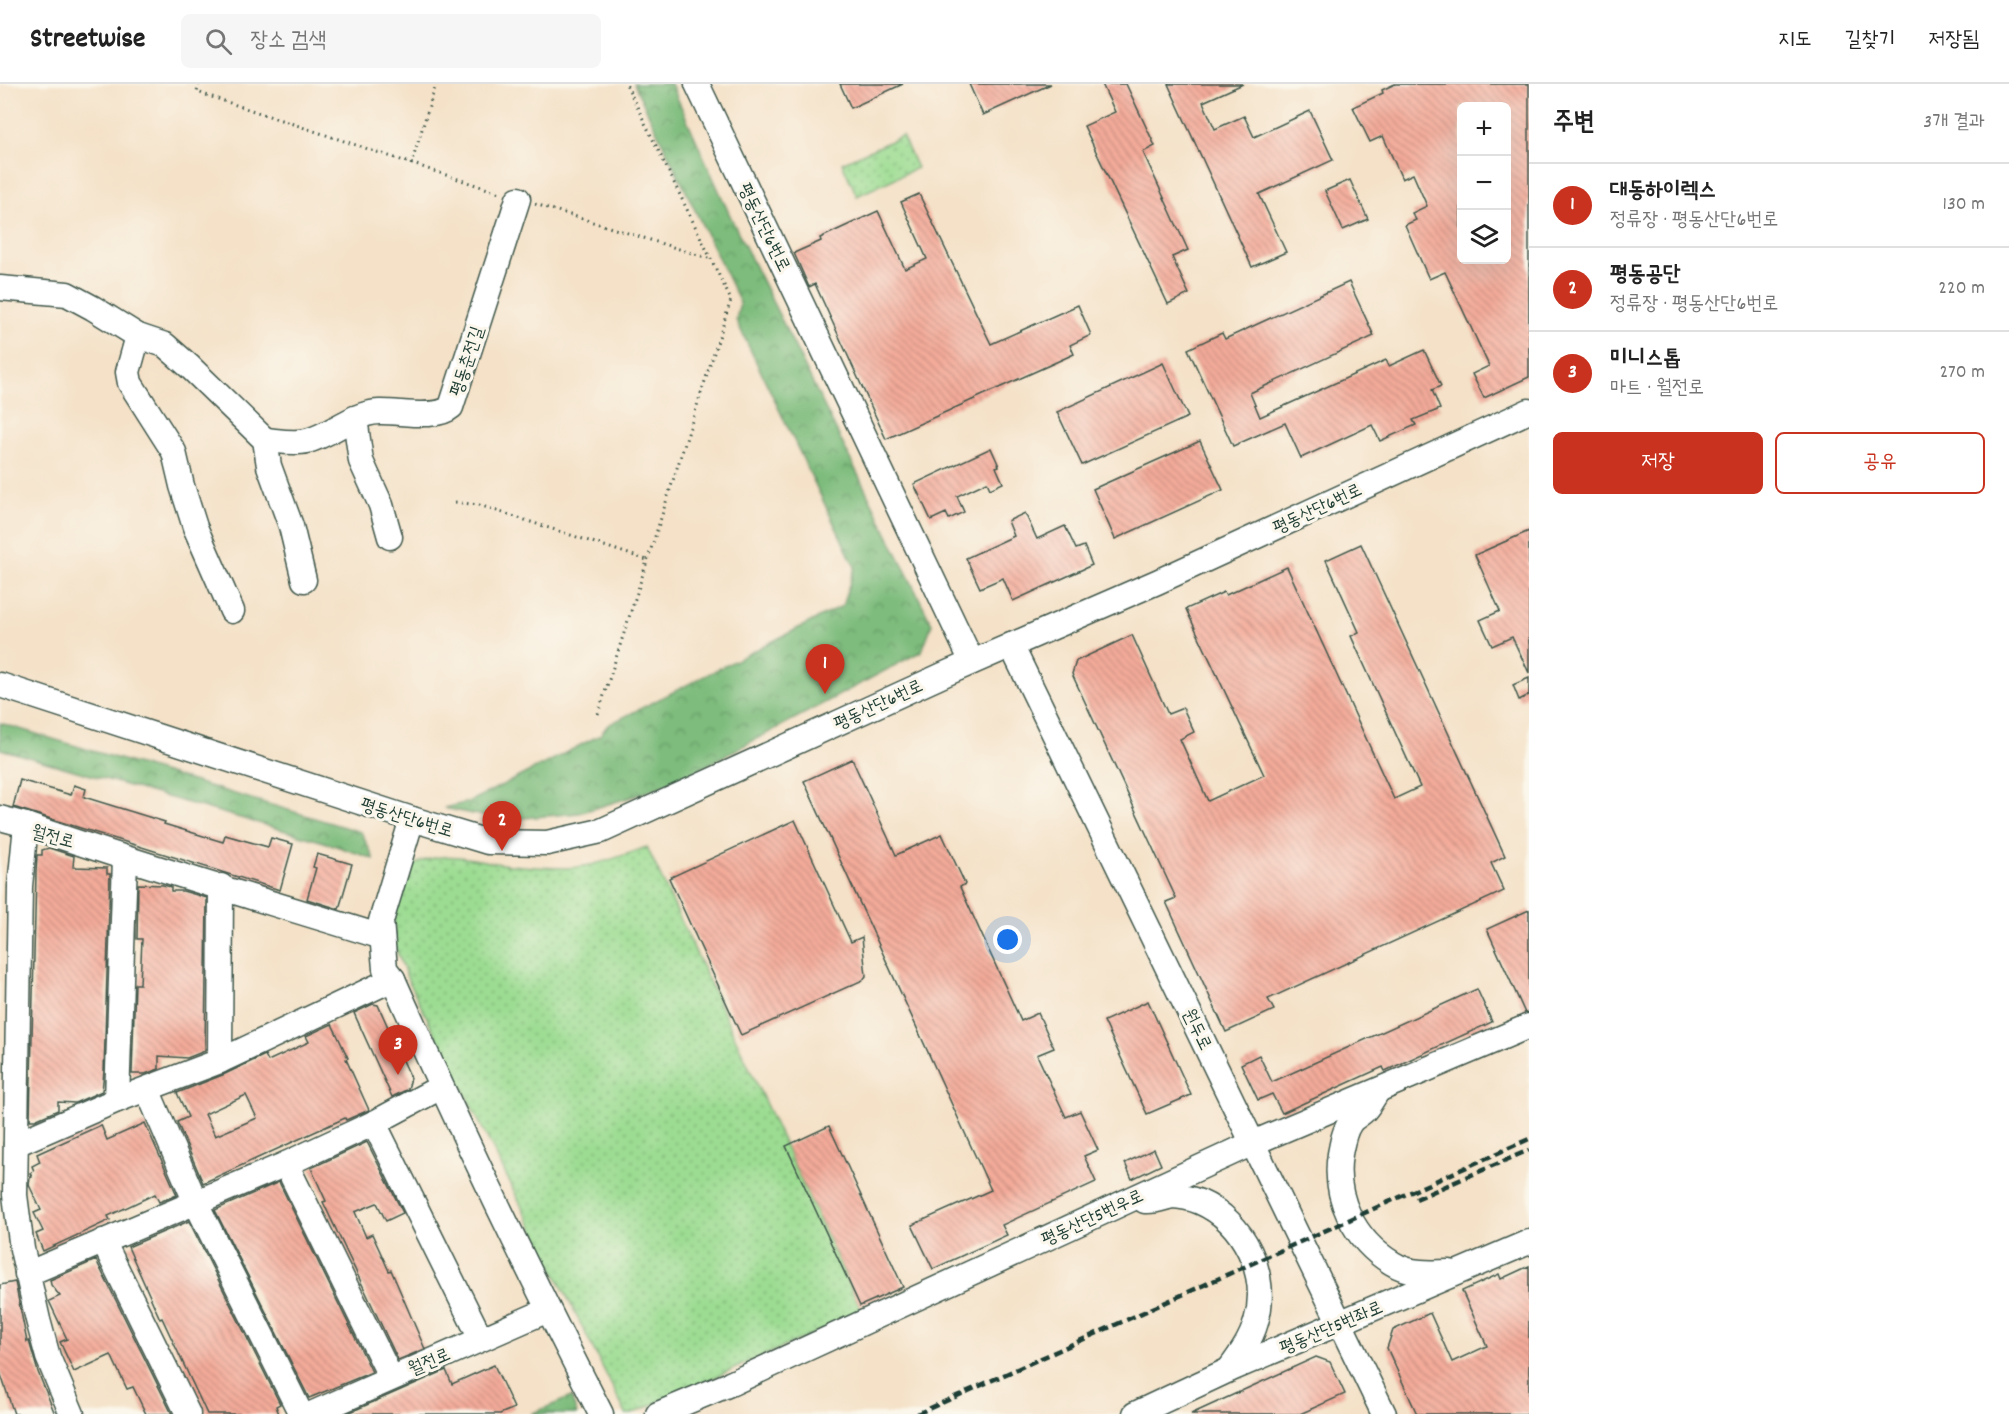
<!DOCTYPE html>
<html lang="ko">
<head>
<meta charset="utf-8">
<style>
	:root { --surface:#fff; --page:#f6f6f6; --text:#222; --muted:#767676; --line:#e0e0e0; --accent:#c8321e }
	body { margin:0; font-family:Dekko,"Poor Story",sans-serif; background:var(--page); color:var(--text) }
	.controls { position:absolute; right:18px; top:18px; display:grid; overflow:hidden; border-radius:9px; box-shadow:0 6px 24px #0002 }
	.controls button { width:54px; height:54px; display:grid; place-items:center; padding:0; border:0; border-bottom:2px solid var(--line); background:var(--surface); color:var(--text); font:30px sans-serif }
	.you { position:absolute; left:1008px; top:856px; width:21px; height:21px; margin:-15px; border:4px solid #fff; border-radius:50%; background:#1a73e8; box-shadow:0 0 0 9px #1a73e833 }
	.badge { display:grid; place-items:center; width:39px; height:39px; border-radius:50%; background:var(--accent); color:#fff; font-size:20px; font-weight:700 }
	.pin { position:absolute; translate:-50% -50px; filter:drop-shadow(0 2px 3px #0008) }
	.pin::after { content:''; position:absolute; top:32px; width:21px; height:18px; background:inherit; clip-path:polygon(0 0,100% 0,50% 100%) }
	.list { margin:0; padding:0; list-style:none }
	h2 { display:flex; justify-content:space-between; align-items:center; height:78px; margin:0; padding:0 24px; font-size:26px }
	h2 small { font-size:20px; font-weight:400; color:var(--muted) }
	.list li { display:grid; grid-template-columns:39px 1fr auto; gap:18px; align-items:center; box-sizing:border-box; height:84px; padding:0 24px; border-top:2px solid var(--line) }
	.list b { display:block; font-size:22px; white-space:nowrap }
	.list p { margin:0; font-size:20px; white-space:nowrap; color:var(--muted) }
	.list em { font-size:20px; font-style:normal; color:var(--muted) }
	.actions { display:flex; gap:12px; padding:18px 24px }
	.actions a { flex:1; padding:14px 0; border:2px solid var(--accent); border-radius:9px; text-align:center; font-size:21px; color:var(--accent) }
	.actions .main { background:var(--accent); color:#fff }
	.icon { flex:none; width:33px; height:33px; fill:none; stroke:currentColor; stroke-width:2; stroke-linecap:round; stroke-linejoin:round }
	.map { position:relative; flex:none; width:1529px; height:1330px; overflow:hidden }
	header { display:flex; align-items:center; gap:36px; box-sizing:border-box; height:84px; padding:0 30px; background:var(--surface); border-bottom:2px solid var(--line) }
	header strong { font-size:28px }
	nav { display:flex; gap:33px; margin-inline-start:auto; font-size:21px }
	.search { width:420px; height:54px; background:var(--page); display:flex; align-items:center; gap:15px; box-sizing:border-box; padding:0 21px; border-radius:9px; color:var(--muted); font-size:22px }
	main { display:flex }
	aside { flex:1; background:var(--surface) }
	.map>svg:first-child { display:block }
</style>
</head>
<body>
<header>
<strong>Streetwise</strong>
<div class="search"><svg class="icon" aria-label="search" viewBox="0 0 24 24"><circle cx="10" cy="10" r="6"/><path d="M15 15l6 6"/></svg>장소 검색</div>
<nav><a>지도</a><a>길찾기</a><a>저장됨</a></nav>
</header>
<main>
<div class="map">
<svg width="1529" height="1330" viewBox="0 0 1529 1330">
	<defs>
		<pattern id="green-dots" width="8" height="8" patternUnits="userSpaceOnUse" patternTransform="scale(1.5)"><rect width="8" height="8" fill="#9cdc92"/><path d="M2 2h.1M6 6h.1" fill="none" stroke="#7fb478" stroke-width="1.8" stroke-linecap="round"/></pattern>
		<pattern id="forest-crowns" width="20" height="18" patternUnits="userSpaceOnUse" patternTransform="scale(1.5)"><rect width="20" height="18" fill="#7dbc7c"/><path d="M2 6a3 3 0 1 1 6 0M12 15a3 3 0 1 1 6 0" fill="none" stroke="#669a66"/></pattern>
		<pattern id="building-back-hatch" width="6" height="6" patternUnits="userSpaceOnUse" patternTransform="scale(1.5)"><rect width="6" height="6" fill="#f4ab9a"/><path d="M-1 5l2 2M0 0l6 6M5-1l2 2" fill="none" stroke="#c58c7e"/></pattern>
	</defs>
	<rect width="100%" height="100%" fill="#fbf7ec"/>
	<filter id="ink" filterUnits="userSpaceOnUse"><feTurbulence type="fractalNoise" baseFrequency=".0167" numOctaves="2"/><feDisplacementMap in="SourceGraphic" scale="12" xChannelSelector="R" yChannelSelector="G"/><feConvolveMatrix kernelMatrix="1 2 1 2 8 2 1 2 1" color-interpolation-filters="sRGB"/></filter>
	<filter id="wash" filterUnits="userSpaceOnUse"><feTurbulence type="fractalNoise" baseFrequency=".008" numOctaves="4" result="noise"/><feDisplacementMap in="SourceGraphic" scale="24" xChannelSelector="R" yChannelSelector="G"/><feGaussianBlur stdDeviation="1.35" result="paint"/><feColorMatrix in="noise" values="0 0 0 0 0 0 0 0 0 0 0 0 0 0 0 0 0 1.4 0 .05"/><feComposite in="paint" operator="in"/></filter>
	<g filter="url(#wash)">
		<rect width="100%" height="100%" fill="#f4e1c7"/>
		<g fill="url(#green-dots)" stroke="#5e8c63" stroke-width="1.5">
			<polygon points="902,52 917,84 857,112 842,79"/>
			<path d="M647 763 862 1228 632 1330H626L408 896 395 863 394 832 412 782C445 763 477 778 511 781 529 783 549 784 567 784 594 783 621 772 647 763Z"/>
		</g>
		<g fill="url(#forest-crowns)" stroke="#4e7c58" stroke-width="1.5">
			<polygon points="634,0 671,0 733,138 932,540 922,567 683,694 638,711 579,729 502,736 444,724 469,718 550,677 600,651 608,641 842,522 855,483 736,236 740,219"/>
			<polygon points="0,639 361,748 374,775 324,758 0,665"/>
			<polygon points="571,1313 577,1330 531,1330"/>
		</g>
		<g id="blocks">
			<g fill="url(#building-back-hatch)" fill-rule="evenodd">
				<polygon points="840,0 903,0 851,24"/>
				<polygon points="969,0 1051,0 983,31"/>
				<polygon points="1102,0 1126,0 1155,62 1143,68 1188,166 1172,173 1189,210 1168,220 1084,42 1115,28"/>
				<polygon points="1168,0 1243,0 1203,18 1215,45 1244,32 1254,53 1310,27 1333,76 1259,110 1286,168 1252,183"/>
				<path d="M1395 0H1529V293L1484 314 1472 290 1489 282 1445 188 1429 195 1405 141 1416 136 1412 129 1427 122 1413 90 1402 95 1383 52 1370 58 1353 23 1383 9 1382 6ZM1461 22H1506V176H1461Z"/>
				<polygon points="1350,96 1368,135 1343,146 1325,107"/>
				<polygon points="919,110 991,260 1078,221 1091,251 1070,261 1074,270 886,355 815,200 809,203 794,169 821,157 820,154 878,127 905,185 927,175 901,118"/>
				<polygon points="1349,198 1374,252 1250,309 1260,333 1386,276 1389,282 1424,266 1441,302 1432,306 1440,325 1413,336 1416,341 1380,357 1372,341 1301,374 1285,339 1233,362 1188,265 1222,249 1225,255"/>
				<polygon points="1163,279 1188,333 1082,381 1057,328"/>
				<polygon points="1200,357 1223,406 1115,455 1093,405"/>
				<polygon points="991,364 999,382 996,383 1003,399 990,405 987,398 957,412 964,428 949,435 946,429 931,436 914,400"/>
				<polygon points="1025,429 1037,455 1065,442 1076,465 1084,462 1092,481 1013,517 1003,494 980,504 966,474 1014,452 1008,437"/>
				<polygon points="1529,447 1529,589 1512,553 1492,562 1480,536 1500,527 1475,471"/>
				<polygon points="1361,460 1505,772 1491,779 1504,807 1268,915 1274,926 1226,948 1166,818 1176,814 1072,590 1076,577 1132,551 1168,630 1183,624 1194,648 1180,655 1208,717 1264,691 1186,525 1224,508 1226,511 1287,483 1394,715 1420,703 1351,552 1359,548 1326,476"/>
				<polygon points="1529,594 1529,611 1519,616 1513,601"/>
				<polygon points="852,675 896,771 942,750 965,800 960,803 1021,937 1038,929 1054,964 1037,971 1066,1033 1080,1027 1098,1066 1084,1072 1096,1098 1002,1141 1007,1151 933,1185 912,1141 991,1106 804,697"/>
				<polygon points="20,696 71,711 74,701 86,705 84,713 165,738 164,740 223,758 225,751 268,763 271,754 293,760 280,806 13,723"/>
				<polygon points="795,736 851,858 862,853 866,892 863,896 741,951 669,794"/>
				<polygon points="49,764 74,772 73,783 107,784 107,790 110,790 104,987 102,1007 75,1019 58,1018 58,1026 35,1036 30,1036 36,789 37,771 42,771 42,766"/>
				<polygon points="317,770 352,780 339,825 307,815 316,784 313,783"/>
				<polygon points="138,800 163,801 171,803 171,807 183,807 207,814 205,967 187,974 159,972 159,985 145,990 132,990 135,900 140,900 142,855 137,855"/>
				<polygon points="1529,826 1529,928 1525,929 1487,845"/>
				<polygon points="1477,905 1492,938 1385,987 1383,983 1282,1029 1272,1010 1258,1016 1241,980 1259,971 1272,998"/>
				<polygon points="1148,917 1191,1011 1147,1030 1104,937"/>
				<polygon points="373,920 378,921 411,994 408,1005 392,1013 354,929"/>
				<path d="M332 940 348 974 346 975 369 1026 346 1036 345 1034 203 1099 177 1038 188 1033 177 1009 225 990 265 971 268 977 309 958 306 952ZM246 1011 257 1034 215 1052 205 1030Z"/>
				<polygon points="145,1039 177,1111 159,1118 155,1110 108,1132 110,1136 43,1167 36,1150 43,1147 34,1129 41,1126 29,1101 30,1094 32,1093 30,1089 34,1087 32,1082 40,1078 37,1070 101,1041 107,1056"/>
				<polygon points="829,1042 903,1203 860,1222 786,1062"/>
				<polygon points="367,1058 403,1129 386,1137 377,1119 355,1128 366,1153 372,1150 389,1187 391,1186 425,1265 398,1276 323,1118 326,1117 311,1084"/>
				<polygon points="1154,1065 1161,1081 1132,1095 1125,1079"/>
				<polygon points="279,1098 372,1288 309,1314 215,1126"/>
				<polygon points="189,1137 280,1320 276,1322 279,1330 207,1330 162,1234 160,1235 128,1163"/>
				<polygon points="96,1176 172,1330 146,1330 133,1303 127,1305 111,1271 74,1288 60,1258 67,1255 49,1217 60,1212 51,1201 50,1196"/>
				<polygon points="1529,1182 1529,1330 1417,1330 1387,1264 1393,1246 1430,1229 1452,1278 1487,1262 1462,1207 1499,1190 1501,1195"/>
				<polygon points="15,1198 27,1258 29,1257 38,1288 55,1330 14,1330 0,1288 0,1201"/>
				<polygon points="1316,1273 1330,1278 1345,1310 1300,1330 1191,1330"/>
				<polygon points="494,1281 514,1324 500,1330 346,1330 446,1286 452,1300"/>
			</g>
		</g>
	</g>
	<g filter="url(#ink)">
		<use href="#blocks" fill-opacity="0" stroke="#3f564a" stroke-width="1.5"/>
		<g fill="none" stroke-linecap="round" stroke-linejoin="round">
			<defs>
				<g id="minor">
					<polyline points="697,0 972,578"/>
					<polyline points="0,204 67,210 93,224 138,252 165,261 190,283 265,356 269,382 291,442 304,496"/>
					<polyline points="138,252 128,288 130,299 174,368 182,402 195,443 232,527"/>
					<polyline points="355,334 361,377 381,421 390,453"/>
					<path d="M265 356C278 357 294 360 307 357 332 351 352 329 379 328 399 327 436 336 451 323L518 115"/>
					<polyline points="1011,561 1384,1330"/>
					<polyline points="0,601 412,735 488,758 547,759 601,747 945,590 1157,498 1529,327"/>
					<polyline points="0,734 26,741"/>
					<path d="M412 735 381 837 385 885 393 895C458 1042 528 1187 601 1330"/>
					<polyline points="220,977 221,802"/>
					<polyline points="147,1005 196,1119 301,1330"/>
					<path d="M1377 1008C1373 1014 1369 1022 1364 1027 1360 1031 1353 1034 1350 1039 1344 1047 1342 1060 1340 1070 1333 1113 1354 1156 1392 1179 1409 1190 1430 1189 1450 1188"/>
					<polyline points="117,1016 125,775"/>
					<polyline points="374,1039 481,1255"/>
					<polyline points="16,1060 117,1016 220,977 393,895"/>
					<polyline points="286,1080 391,1294"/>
					<path d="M1145 1117C1156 1118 1163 1114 1172 1112 1180 1112 1193 1115 1200 1118 1244 1137 1270 1191 1256 1238 1251 1256 1240 1271 1229 1286"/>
					<polyline points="103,1157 188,1330"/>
					<polyline points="27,1190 286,1080 374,1039 441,1003"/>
					<path d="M72 1330 48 1273 38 1236 22 1165 15 1111 20 802 26 741C144 782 263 816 382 853"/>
					<polyline points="311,1330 548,1226"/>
					<polyline points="658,1330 730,1300 1253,1059 1529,942"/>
					<polyline points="1135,1330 1229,1286 1529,1158"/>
				</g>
			</defs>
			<use href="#minor" stroke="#3f564a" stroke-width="27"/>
			<g stroke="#3f564a" stroke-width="3" stroke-dasharray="1.5 4.5" stroke-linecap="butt">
				<polyline points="199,0 197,8 500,109"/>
				<polyline points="411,81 436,0"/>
				<polyline points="535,120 711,175"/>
				<polyline points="455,418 479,421 647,476"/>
				<polyline points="598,630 731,216 626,0"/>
			</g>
			<use href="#minor" stroke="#fff" stroke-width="24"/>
			<g stroke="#1f3d34" stroke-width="4.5" stroke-dasharray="9 4.5" stroke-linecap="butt">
				<polyline points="1416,1115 1529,1066"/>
				<polyline points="917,1330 1529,1055"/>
			</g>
		</g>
	</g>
	<g text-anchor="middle" stroke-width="6" stroke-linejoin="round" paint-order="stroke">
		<g font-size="18" fill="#1f3d34" stroke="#fbf7ec">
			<text transform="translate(765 143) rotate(64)" y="6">평동산단6번로</text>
			<text transform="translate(466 277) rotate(-72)" y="6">평동춘전길</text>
			<text transform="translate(1317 424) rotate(-25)" y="6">평동산단6번로</text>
			<text transform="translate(878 620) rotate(-25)" y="6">평동산단6번로</text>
			<text transform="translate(407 733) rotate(17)" y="6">평동산단6번로</text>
			<text transform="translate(53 752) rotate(15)" y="6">월전로</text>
			<text transform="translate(1198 945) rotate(64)" y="6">원두로</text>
			<text transform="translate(1092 1133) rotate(-25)" y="6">평동산단5번우로</text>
			<text transform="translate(1331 1243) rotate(-23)" y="6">평동산단5번좌로</text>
			<text transform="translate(429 1277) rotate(-23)" y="6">월전로</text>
		</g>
	</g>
</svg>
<div class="controls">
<button>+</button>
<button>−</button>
<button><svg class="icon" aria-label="layers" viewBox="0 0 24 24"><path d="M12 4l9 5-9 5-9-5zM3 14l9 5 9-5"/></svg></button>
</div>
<div class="you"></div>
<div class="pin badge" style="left:825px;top:610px">1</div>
<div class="pin badge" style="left:502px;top:767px">2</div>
<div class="pin badge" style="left:398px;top:991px">3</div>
</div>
<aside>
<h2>주변<small>3개 결과</small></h2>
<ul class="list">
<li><span class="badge">1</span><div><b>대동하이렉스</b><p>정류장 · 평동산단6번로</p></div><em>130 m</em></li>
<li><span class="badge">2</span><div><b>평동공단</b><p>정류장 · 평동산단6번로</p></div><em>220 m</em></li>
<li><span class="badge">3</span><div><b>미니스톱</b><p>마트 · 월전로</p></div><em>270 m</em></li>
</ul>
<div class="actions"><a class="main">저장</a><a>공유</a></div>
</aside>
</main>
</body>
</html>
